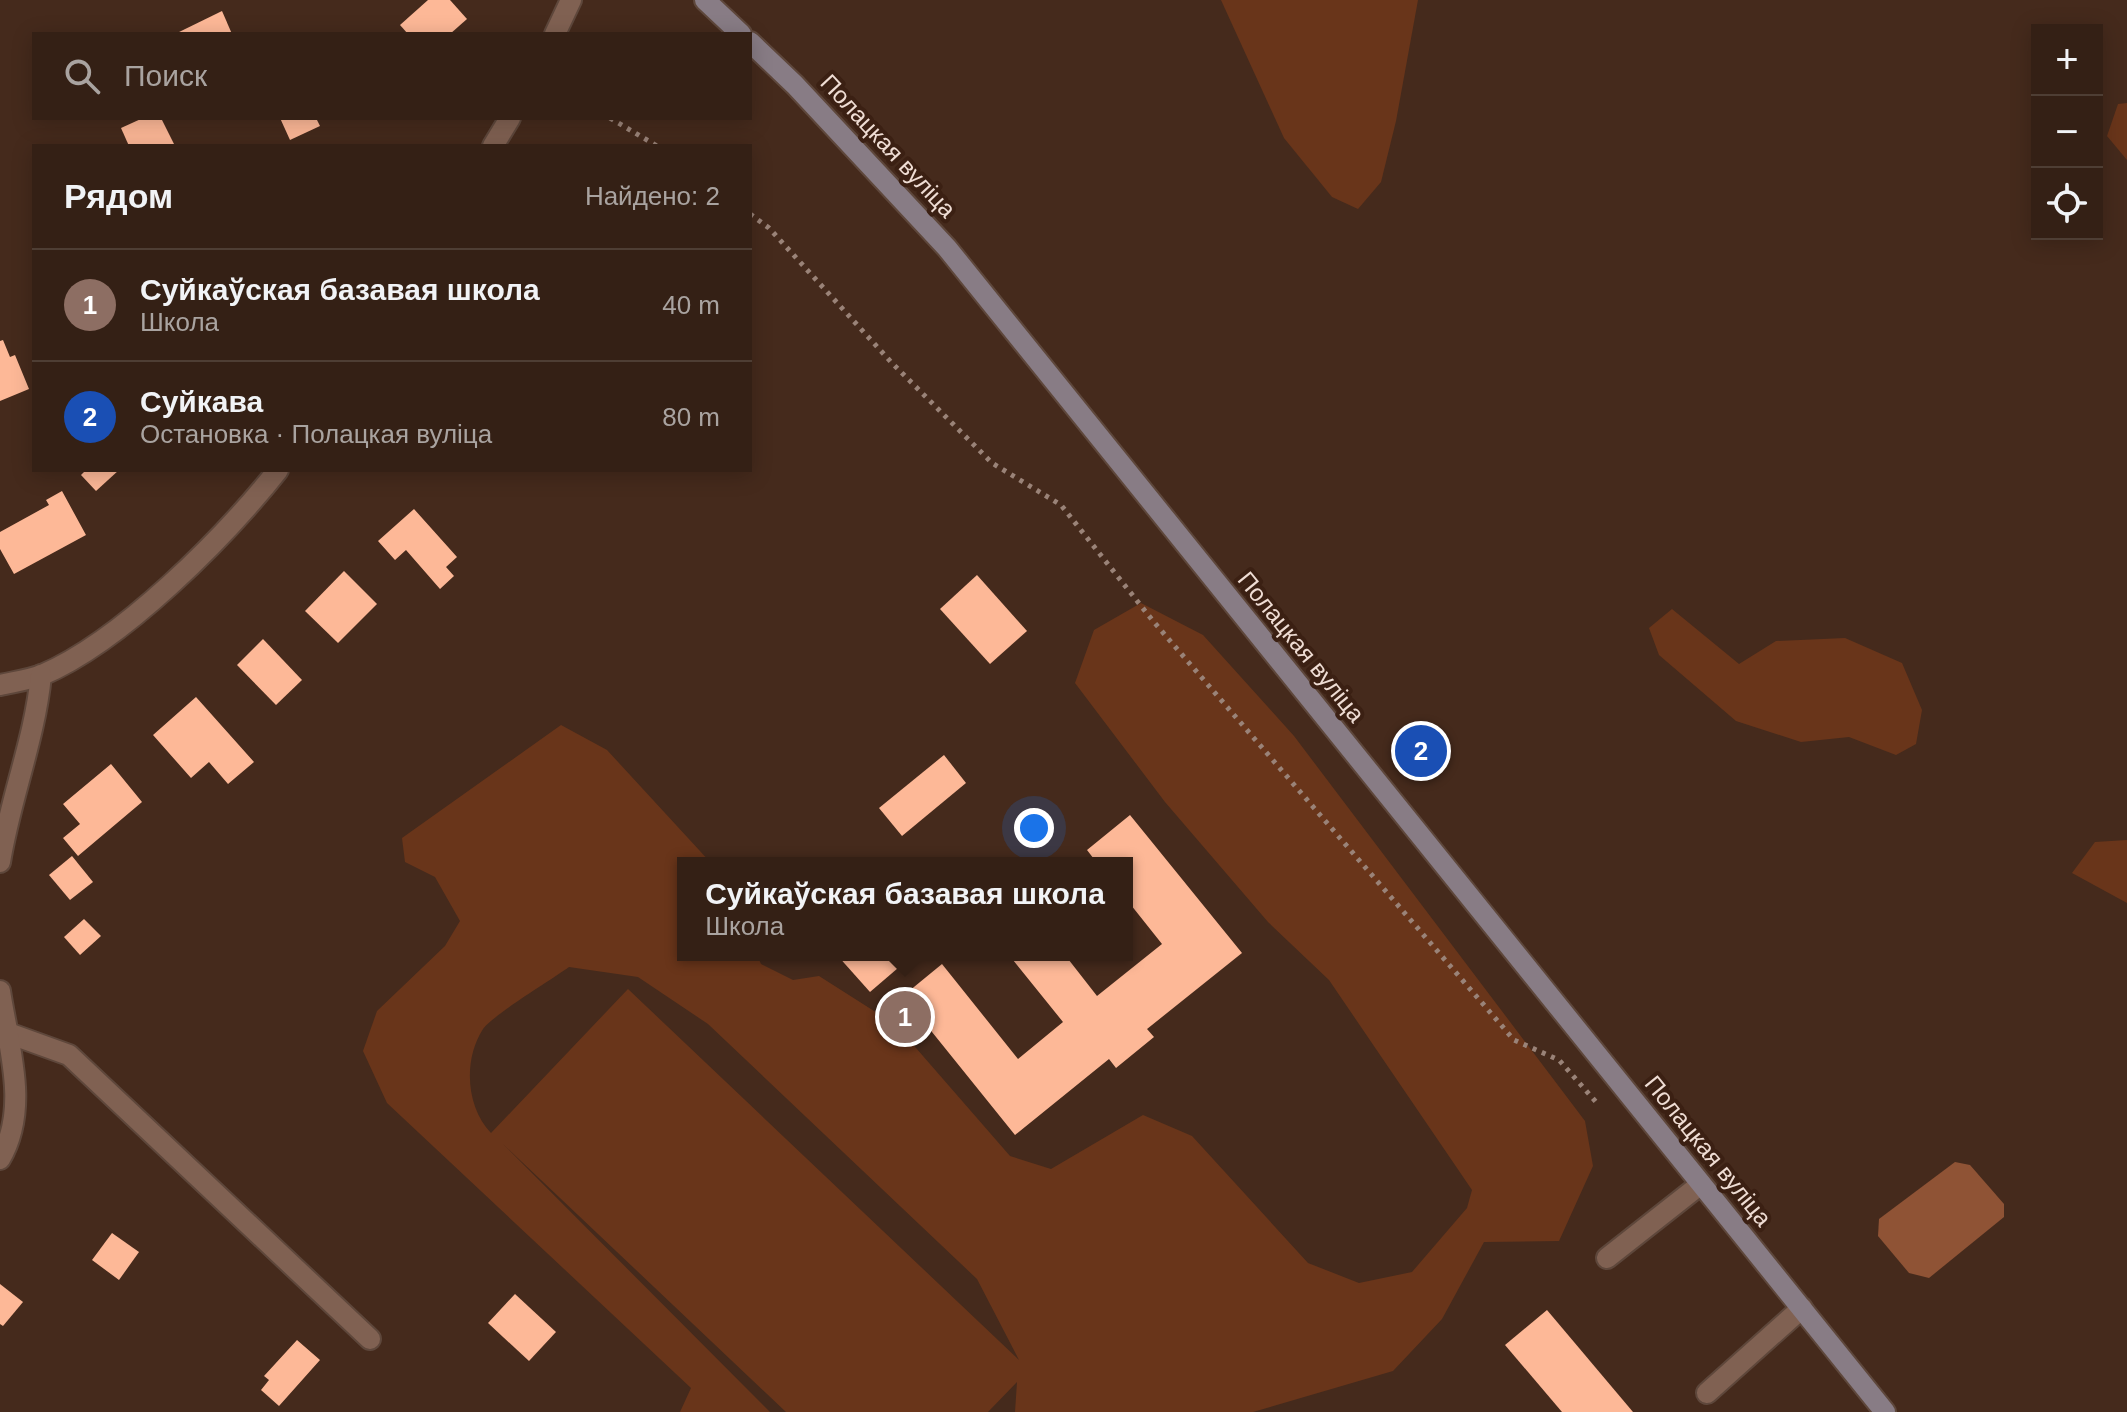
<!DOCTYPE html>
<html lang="ru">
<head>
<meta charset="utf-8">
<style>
	:root { --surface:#342015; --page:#3f2d22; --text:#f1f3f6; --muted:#a9a3a0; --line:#4e3e34; --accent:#97b6fd }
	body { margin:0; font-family:Arial,sans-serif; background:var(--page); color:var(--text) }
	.controls { position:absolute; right:24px; top:24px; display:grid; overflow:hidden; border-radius:0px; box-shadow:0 4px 20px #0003 }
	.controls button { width:72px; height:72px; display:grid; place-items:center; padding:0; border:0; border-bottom:2px solid var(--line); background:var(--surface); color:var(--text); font:40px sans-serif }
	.you { position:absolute; left:1034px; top:828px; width:28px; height:28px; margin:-20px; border:6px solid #fff; border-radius:50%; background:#1a73e8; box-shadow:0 0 0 12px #1a73e833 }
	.badge { display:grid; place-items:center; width:52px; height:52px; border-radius:50%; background:var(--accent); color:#fff; font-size:26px; font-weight:700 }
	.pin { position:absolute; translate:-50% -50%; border:4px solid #fff; box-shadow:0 2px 8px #0006 }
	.popup { position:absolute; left:677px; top:857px; width:456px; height:104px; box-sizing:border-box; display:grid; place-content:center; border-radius:0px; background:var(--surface); filter:drop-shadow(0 2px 6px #0005); font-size:26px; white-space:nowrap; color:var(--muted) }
	.popup b { font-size:30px; color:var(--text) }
	.popup::after { content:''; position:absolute; left:50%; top:100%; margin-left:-16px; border:16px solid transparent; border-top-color:var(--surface) }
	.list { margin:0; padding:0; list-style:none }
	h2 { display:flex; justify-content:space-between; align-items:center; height:104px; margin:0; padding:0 32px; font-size:34px }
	h2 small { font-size:26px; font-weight:400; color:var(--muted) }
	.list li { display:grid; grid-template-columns:52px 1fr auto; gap:24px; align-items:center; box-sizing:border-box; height:112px; padding:0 32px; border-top:2px solid var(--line) }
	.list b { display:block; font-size:30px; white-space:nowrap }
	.list p { margin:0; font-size:26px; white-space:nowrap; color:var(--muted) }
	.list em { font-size:26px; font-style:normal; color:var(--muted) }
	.icon { flex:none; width:44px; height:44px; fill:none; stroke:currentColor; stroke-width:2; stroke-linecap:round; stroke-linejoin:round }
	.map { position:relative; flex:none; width:2127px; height:1412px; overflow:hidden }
	.search { position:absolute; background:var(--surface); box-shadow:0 4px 20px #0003; left:32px; top:32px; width:720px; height:88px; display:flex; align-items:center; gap:20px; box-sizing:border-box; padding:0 28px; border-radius:0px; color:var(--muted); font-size:30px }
	.panel { position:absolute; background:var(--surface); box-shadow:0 4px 20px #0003; left:32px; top:144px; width:720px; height:328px; border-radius:0px }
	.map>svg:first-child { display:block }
</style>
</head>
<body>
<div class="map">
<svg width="2127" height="1412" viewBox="0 0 2127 1412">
	<rect width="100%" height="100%" fill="#452a1c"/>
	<g fill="#69351a" fill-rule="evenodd">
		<polygon points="1221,0 1418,0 1396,121 1381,182 1358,209 1332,197 1284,138"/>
		<polygon points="2127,103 2127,160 2107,136 2118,104"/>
		<path d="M1141 603 1203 635 1294 736 1585 1121 1593 1166 1559 1241 1484 1242 1442 1319 1393 1371 1253 1412H1015L1017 1382 988 1412H786L503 1144 770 1412H680L691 1388 387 1103 363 1051 377 1011 445 946 460 921 435 877 405 862 402 838 561 725 607 750 711 863H683V955H757L761 964 793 980 819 976 896 1025 1010 1156 1051 1169 1143 1115 1192 1136 1308 1263 1359 1283 1412 1272 1467 1208 1472 1190 1329 980 1268 922 1165 802 1075 683 1094 630ZM569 967 638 977 708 1024 977 1279 1019 1360 628 989 491 1133C466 1107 463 1060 483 1029 493 1015 551 980 569 967Z"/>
		<polygon points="1672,609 1739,664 1776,641 1845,638 1902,663 1922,710 1916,744 1896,755 1849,737 1801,742 1736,721 1659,655 1649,628"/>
		<polygon points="2127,840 2127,903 2072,873 2095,842"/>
	</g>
	<polygon fill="#8f5335" points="1955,1162 1970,1165 2004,1204 2004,1217 1929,1278 1909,1273 1878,1236 1879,1219"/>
	<g fill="#fdb897">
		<polygon points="428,0 450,0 467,19 450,34 408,34 400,25"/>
		<polygon points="222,11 232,34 175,34"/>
		<polygon points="143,118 161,118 175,146 129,146 121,128"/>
		<polygon points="280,118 316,118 320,126 290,140"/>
		<polygon points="3,340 10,357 15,355 29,389 0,401 0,341"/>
		<polygon points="86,470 119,470 96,491 81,475"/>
		<polygon points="62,491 86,535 14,574 0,549 0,532 49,505 46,500"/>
		<polygon points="414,509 457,557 446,567 454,576 440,589 406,550 395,560 378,541"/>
		<polygon points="344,571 377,604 338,643 305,611"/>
		<polygon points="977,575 1027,631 990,664 940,609"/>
		<polygon points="263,639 302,680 276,705 237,665"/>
		<polygon points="196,697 254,762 228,784 209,762 191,778 153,735"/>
		<polygon points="944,755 966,783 902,836 879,808"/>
		<polygon points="111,764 142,802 78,856 63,838 80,824 63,804"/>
		<polygon points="1130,815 1242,953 1147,1029 1154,1037 1116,1068 1109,1059 1015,1135 903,996 942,964 1018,1059 1063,1022 1009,955 1065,955 1097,996 1162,944 1127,900 1127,863 1097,863 1087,850"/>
		<polygon points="72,856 93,882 70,900 49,875"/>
		<polygon points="84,919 101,936 80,955 64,937"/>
		<polygon points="837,955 899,955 905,962 870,992"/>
		<polygon points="112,1233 139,1252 119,1280 92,1260"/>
		<polygon points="0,1284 23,1302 3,1326 0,1324"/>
		<polygon points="515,1294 556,1332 529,1361 488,1323"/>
		<polygon points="1547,1310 1633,1412 1562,1412 1505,1345"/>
		<polygon points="297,1340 320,1360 279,1406 261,1390 269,1380 264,1376"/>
	</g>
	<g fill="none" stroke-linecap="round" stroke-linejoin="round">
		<defs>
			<g id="lane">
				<polyline points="8,1033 69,1055 370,1339"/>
				<polyline points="1607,1258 1701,1184"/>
				<polyline points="1707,1393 1802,1308"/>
			</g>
			<g id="street">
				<polyline points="555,34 571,0"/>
				<polyline points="493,146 510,118"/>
				<path d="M0 685C13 682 29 680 42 675 122 641 224 538 278 470"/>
				<path d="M0 862C10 799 35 739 41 675"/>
				<path d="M0 991C8 1045 30 1108 0 1159"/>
			</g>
			<g id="secondary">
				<polyline points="705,0 741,34"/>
				<polyline points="750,42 795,85 947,248 1885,1412"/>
			</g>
		</defs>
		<use href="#lane" stroke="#5e473b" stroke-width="24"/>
		<use href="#street" stroke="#5e473b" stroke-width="24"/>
		<use href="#secondary" stroke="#5e473b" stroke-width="24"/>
		<g stroke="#9a8378" stroke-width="5" stroke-dasharray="4 6" stroke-linecap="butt">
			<polyline points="610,118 657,146"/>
			<polyline points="750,214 769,228 891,362 992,463 1061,505 1153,621 1514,1040 1559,1060 1596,1102"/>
		</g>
		<use href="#lane" stroke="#806152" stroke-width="20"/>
		<use href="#street" stroke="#806152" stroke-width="20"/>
		<use href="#secondary" stroke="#887c85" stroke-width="20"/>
	</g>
	<g text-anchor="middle" stroke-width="8" stroke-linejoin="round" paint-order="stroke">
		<g font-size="24" fill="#efddd4" stroke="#3b2013">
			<text transform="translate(888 146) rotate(47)" y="8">Полацкая вуліца</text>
			<text transform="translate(1301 647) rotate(51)" y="8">Полацкая вуліца</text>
			<text transform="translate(1708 1151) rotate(51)" y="8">Полацкая вуліца</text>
		</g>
	</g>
</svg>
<div class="controls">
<button>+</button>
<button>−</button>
<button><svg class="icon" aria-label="locate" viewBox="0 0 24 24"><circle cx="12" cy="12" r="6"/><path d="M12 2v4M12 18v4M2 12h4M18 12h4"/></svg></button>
</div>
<div class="you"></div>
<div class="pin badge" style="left:905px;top:1017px;background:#8d6e63">1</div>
<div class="popup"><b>Суйкаўская базавая школа</b>Школа</div>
<div class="pin badge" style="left:1421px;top:751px;background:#1a4fb4">2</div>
<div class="search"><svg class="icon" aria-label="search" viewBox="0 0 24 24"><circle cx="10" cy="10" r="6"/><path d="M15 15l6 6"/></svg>Поиск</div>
<section class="panel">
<h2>Рядом<small>Найдено: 2</small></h2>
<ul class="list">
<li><span class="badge" style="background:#8d6e63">1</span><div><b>Суйкаўская базавая школа</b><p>Школа</p></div><em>40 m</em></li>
<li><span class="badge" style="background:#1a4fb4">2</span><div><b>Суйкава</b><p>Остановка · Полацкая вуліца</p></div><em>80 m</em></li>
</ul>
</section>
</div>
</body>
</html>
